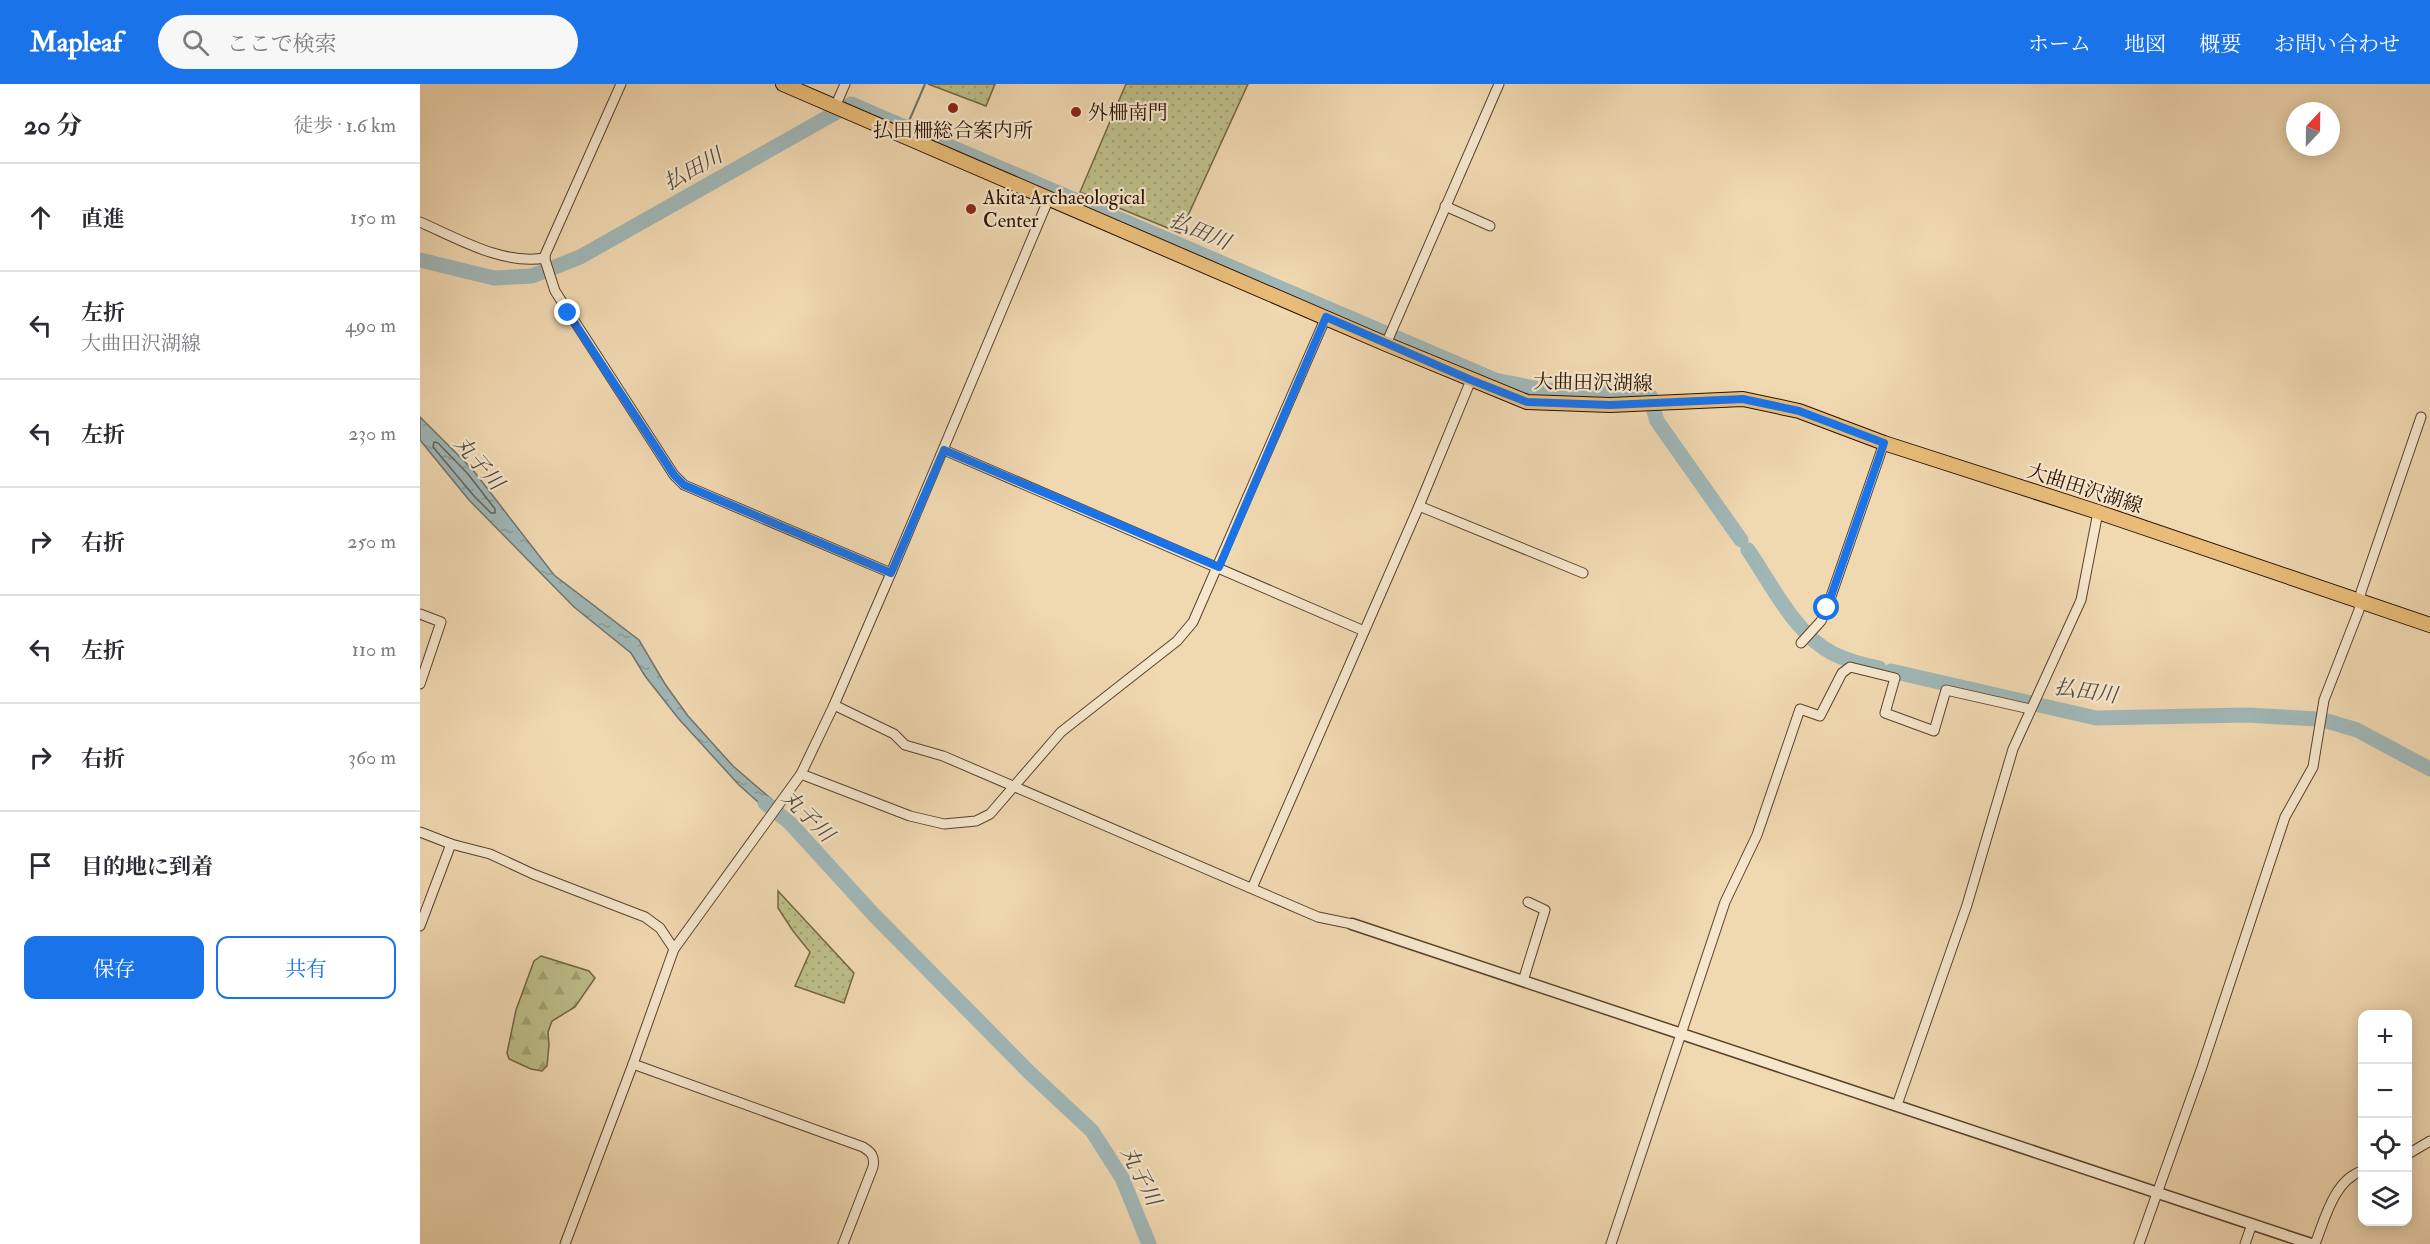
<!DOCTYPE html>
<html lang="ja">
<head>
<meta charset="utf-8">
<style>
	:root { --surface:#fff; --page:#f7f7f7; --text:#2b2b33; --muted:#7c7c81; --line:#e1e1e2; --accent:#1a73e8 }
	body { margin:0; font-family:"IM FELL Double Pica","Noto Serif JP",serif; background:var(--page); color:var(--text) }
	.controls { position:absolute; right:18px; bottom:18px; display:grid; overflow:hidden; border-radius:12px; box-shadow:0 3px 15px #0003 }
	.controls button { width:54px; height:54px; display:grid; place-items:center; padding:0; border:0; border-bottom:2px solid var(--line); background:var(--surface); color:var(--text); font:30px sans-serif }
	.compass { position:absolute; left:1866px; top:18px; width:54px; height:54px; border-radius:50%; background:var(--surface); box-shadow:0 3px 15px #0003; rotate:22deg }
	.stop { position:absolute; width:18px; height:18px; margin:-14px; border:4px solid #1a73e8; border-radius:50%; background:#fff }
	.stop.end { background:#1a73e8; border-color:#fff; box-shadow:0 2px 6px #0008 }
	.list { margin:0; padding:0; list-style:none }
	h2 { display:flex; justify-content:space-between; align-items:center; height:78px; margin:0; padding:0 24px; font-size:26px }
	h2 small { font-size:20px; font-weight:400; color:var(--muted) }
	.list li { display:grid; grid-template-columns:39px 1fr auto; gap:18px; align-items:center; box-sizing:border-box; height:108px; padding:0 24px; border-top:2px solid var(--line) }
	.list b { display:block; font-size:22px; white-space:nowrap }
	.list p { margin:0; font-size:20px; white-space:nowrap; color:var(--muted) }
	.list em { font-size:20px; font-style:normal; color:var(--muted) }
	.actions { display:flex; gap:12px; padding:18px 24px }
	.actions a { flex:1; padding:14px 0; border:2px solid var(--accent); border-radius:12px; text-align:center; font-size:21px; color:var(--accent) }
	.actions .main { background:var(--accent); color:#fff }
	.icon { flex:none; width:33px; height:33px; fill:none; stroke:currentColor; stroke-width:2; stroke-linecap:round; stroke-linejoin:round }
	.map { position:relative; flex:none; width:2010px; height:1160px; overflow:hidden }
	header { display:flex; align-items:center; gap:36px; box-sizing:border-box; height:84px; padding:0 30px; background:var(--accent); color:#fff }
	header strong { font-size:28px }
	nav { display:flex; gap:33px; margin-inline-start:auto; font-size:21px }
	.search { width:420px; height:54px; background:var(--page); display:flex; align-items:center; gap:15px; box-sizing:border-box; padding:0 21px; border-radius:33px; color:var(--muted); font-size:22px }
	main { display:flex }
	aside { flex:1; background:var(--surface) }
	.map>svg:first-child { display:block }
</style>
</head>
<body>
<header>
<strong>Mapleaf</strong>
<div class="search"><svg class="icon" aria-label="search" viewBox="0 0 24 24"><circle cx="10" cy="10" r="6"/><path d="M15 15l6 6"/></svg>ここで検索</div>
<nav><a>ホーム</a><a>地図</a><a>概要</a><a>お問い合わせ</a></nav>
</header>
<main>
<aside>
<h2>20 分<small>徒歩 · 1.6 km</small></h2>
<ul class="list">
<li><svg class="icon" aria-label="ahead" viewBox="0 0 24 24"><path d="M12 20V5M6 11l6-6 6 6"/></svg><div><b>直進</b></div><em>150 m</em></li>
<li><svg class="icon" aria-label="left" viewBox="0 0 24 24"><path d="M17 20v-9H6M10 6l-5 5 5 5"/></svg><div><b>左折</b><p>大曲田沢湖線</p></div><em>490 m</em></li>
<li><svg class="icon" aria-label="left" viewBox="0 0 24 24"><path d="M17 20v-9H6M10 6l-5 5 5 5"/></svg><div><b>左折</b></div><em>230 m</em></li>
<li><svg class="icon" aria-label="right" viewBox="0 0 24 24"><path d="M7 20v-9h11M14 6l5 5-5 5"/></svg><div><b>右折</b></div><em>250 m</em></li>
<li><svg class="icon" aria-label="left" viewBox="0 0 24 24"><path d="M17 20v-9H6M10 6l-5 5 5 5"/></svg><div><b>左折</b></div><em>110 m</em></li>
<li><svg class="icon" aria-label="right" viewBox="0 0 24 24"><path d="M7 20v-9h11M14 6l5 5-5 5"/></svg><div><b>右折</b></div><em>360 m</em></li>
<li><svg class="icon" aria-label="arrive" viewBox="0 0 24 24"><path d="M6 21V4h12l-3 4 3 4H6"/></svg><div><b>目的地に到着</b></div></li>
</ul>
<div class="actions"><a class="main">保存</a><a>共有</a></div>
</aside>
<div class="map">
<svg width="2010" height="1160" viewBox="0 0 2010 1160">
	<defs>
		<pattern id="grass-dots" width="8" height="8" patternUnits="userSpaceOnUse" patternTransform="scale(1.5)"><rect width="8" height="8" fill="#bdbe89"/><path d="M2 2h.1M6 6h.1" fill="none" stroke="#a2a274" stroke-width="1.8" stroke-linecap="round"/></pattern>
		<pattern id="forest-firs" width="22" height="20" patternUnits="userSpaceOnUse" patternTransform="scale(1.5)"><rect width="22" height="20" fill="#bdbe89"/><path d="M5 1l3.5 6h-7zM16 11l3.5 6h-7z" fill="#a2a274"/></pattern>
		<pattern id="water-ripples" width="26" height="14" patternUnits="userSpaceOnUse" patternTransform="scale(1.5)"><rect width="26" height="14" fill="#a0b7b7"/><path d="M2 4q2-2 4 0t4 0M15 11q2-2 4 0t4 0" fill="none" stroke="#8a9c9c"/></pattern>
	</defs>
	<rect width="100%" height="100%" fill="#f0d8b1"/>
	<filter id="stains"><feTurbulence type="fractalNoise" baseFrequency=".00333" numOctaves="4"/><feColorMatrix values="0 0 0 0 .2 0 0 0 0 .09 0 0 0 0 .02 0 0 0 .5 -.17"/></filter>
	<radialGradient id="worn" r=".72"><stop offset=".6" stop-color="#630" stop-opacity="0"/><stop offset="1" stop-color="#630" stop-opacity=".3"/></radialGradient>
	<g fill="url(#grass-dots)" stroke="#736644" stroke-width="1.5">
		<polygon points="508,0 575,0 566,22"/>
		<polygon points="706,0 828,0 760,149 660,108"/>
		<polygon points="358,807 434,889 424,919 375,902 390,868 373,847 358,824"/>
	</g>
	<polygon fill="url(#forest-firs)" stroke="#736644" stroke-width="1.5" points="121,872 169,887 175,894 155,923 132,937 128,948 129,961 127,982 122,987 111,985 89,975 87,969 96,926 114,877"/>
	<polygon fill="url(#water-ripples)" stroke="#70746e" stroke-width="1.5" points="0,333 53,386 134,491 219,556 245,600 268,632 313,682 364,726 357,735 319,701 258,634 225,592 211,569 154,523 49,416 0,356"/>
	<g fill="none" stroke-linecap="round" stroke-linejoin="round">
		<polygon stroke="#64635c" stroke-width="1.5" points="14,358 18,359 48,390 75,425 75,429 71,429 54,412 13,363"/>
		<polyline stroke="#70746e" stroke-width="2" points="486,44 505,0"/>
		<g stroke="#a0b7b7" stroke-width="15">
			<polyline points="0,176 74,194 112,192 160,173 431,20 1075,296 1125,306 1223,308 1231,313"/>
			<polyline points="1234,327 1237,337 1321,456"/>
			<path d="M1328 466C1351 499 1376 552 1414 570 1428 577 1444 581 1459 584"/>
			<polyline points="1471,587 1676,634 1827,631 1896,635"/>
			<polyline points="1907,637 1937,646 2010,685"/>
			<polyline points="345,719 370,739 454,831 610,989 672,1047 702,1094 729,1160"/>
		</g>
		<defs>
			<g id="minor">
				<polyline points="201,0 125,171 125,176 135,207 254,391 264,401 471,489"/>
				<polyline points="415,23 425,0"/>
				<polyline points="1025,122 1070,142"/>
				<path d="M0 138C39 155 82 181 125 174"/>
				<polyline points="966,260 1079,0"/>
				<polyline points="524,366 944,547"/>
				<polyline points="999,422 1163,489"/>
				<polyline points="0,530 21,538 0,600"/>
				<polyline points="1381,559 1401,537 1407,524 1464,359"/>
				<polyline points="414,621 474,650 485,661 523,672 898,833 932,840"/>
				<polyline points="381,690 490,732 524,740 556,737 570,730 641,648 757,557 773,538 906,233"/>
				<polyline points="0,748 31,760 70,770 113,790 225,833 240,844 254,865"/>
				<polyline points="832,804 999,422 1051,296"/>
				<polyline points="0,842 31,760"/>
				<polyline points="1103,897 1125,826 1108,818"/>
				<path d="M213 980 443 1063C451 1068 455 1072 453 1083L423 1160"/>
				<polyline points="1477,1021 1547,821 1593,665 1661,516 1678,428"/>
				<polyline points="1988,1070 2010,1057"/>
				<polyline points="145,1160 213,980 254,865 381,690 414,621 471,489 629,114"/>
				<polyline points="1191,1160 1305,818 1337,751 1380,625 1400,632 1422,589 1430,583 1475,594 1465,629 1514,647 1526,606 1610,625"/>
				<polyline points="1719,1160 1782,983 1865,733 1893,683 1904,616 1939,526 1941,508 2001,333"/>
				<polyline points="1825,1160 1832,1140"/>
				<path d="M1895 1160C1905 1135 1914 1096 1942 1087"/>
			</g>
			<polyline id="tertiary" points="932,840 1891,1160"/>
			<polyline id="primary" points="363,0 966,260 1107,318 1190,321 1323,315 1379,327 1464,359 1678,428 2010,541"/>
		</defs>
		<use href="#minor" stroke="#5b412c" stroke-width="11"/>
		<use href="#tertiary" stroke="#5b412c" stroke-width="13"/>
		<use href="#primary" stroke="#290f00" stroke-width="16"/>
		<use href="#minor" stroke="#f5e6cc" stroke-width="9"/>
		<use href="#tertiary" stroke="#f5e6cc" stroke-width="10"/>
		<use href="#primary" stroke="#e8bc78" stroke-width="14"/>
	</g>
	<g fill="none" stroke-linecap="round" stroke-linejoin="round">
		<polyline stroke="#1a73e8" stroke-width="8" points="148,229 254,391 264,401 471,489 524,366 799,483 906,233 1051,296 1107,318 1190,321 1323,315 1379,327 1464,359 1407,524"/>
	</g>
	<g fill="#8f2418" stroke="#f5e6cc" stroke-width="2">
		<circle cx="533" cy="24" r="6"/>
		<circle cx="656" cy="28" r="6"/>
		<circle cx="551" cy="125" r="6"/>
	</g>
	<g text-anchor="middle" stroke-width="4.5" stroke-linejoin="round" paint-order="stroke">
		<g font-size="20" fill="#290f00" stroke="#f5e6cc" text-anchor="start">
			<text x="668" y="35">外柵南門</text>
			<text x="533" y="53" text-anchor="middle">払田柵総合案内所</text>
			<text x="563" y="120">Akita Archaeological<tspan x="563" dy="23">Center</tspan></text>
		</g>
		<g font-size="20" fill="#290f00" stroke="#f5e6cc">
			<text transform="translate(1173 298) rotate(1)" y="7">大曲田沢湖線</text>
			<text transform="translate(1665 404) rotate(18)" y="7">大曲田沢湖線</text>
		</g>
		<g font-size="21" font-style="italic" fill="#534a40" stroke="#f5e6cc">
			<text transform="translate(273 85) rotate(-29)" y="7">払田川</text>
			<text transform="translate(780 147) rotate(23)" y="7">払田川</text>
			<text transform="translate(59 379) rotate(49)" y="7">丸子川</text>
			<text transform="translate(1666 607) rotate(8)" y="7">払田川</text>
			<text transform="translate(388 732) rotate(45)" y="7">丸子川</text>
			<text transform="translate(721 1092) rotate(63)" y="7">丸子川</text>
		</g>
	</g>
	<rect width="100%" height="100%" filter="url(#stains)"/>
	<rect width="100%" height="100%" fill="url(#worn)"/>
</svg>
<div class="controls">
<button>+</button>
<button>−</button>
<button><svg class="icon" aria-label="locate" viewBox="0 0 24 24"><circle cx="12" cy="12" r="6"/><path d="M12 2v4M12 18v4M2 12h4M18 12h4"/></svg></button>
<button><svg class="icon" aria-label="layers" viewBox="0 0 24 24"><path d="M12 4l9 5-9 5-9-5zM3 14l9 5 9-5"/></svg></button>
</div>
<svg class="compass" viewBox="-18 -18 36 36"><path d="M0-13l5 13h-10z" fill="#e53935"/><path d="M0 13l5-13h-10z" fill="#7c7c81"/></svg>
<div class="stop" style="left:1407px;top:524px"></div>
<div class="stop end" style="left:148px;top:229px"></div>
</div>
</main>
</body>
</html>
